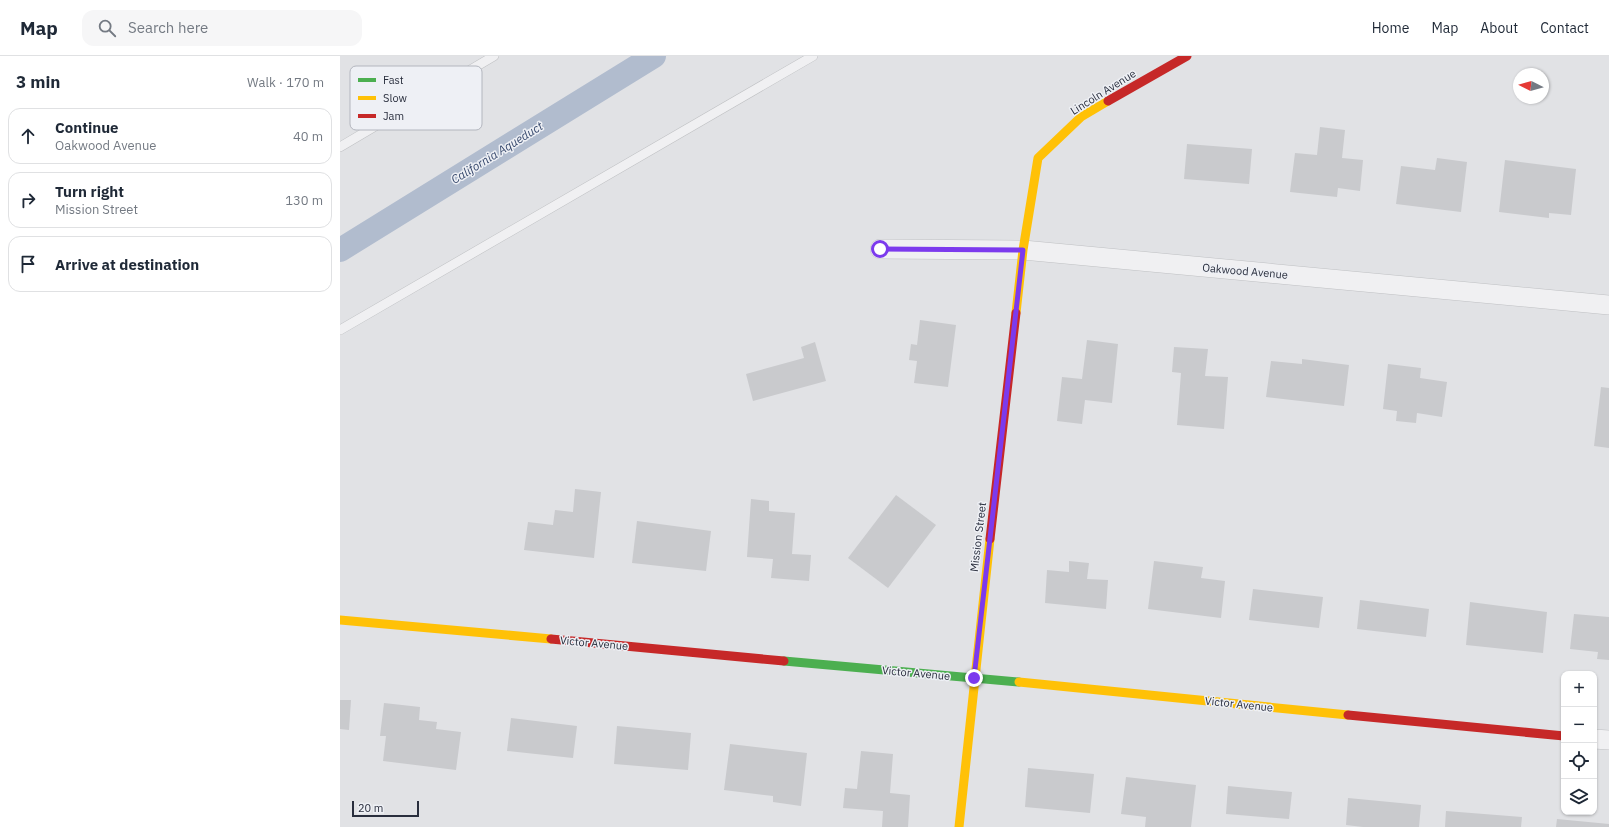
<!DOCTYPE html>
<html lang="en">
<head>
<meta charset="utf-8">
<style>
	:root { --surface:#fff; --page:#f6f6f7; --text:#1f2937; --muted:#747a83; --line:#e0e1e3 }
	body { margin:0; font-family:"IBM Plex Sans",sans-serif; background:var(--page); color:var(--text) }
	.controls { position:absolute; right:12px; bottom:12px; display:grid; overflow:hidden; border-radius:8px; box-shadow:0 1px 3px #0004 }
	.controls button { width:36px; height:36px; display:grid; place-items:center; padding:0; border:0; border-bottom:1px solid var(--line); background:var(--surface); color:var(--text); font:20px sans-serif }
	.compass { position:absolute; left:1173px; top:12px; width:36px; height:36px; border-radius:50%; background:var(--surface); box-shadow:0 1px 3px #0004; rotate:276deg }
	.scale { position:absolute; left:12px; bottom:10px; width:67px; box-sizing:border-box; padding-left:4px; border:2px solid #292e3d; border-top:0; font-size:11px; line-height:14px; white-space:nowrap; color:#292e3d; -webkit-text-stroke:3px #eef0f5; paint-order:stroke }
	.stop { position:absolute; width:12px; height:12px; margin:-9px; border:3px solid #7c3aed; border-radius:50%; background:#fff }
	.stop.end { background:#7c3aed; border-color:#fff; box-shadow:0 1px 4px #0008 }
	.list { margin:0; padding:0; list-style:none }
	h2 { display:flex; justify-content:space-between; align-items:center; height:52px; margin:0; padding:0 16px; font-size:17px }
	h2 small { font-size:13px; font-weight:400; color:var(--muted) }
	.list li { display:grid; grid-template-columns:26px 1fr auto; gap:12px; align-items:center; box-sizing:border-box; height:56px; margin:0 8px 8px; padding:0 8px; border:1px solid var(--line); border-radius:12px }
	.list b { display:block; font-size:15px; white-space:nowrap }
	.list p { margin:0; font-size:13px; white-space:nowrap; color:var(--muted) }
	.list em { font-size:13px; font-style:normal; color:var(--muted) }
	.icon { flex:none; width:22px; height:22px; fill:none; stroke:currentColor; stroke-width:2; stroke-linecap:round; stroke-linejoin:round }
	.map { position:relative; flex:none; width:1269px; height:771px; overflow:hidden }
	header { display:flex; align-items:center; gap:24px; box-sizing:border-box; height:56px; padding:0 20px; background:var(--surface); border-bottom:1px solid var(--line) }
	header strong { font-size:19px }
	nav { display:flex; gap:22px; margin-inline-start:auto; font-size:14px }
	.search { width:280px; height:36px; background:var(--page); display:flex; align-items:center; gap:10px; box-sizing:border-box; padding:0 14px; border-radius:12px; color:var(--muted); font-size:15px }
	main { display:flex }
	aside { flex:1; background:var(--surface) }
	.map>svg:first-child { display:block }
</style>
</head>
<body>
<header>
<strong>Map</strong>
<div class="search"><svg class="icon" aria-label="search" viewBox="0 0 24 24"><circle cx="10" cy="10" r="6"/><path d="M15 15l6 6"/></svg>Search here</div>
<nav><a>Home</a><a>Map</a><a>About</a><a>Contact</a></nav>
</header>
<main>
<aside>
<h2>3 min<small>Walk · 170 m</small></h2>
<ul class="list">
<li><svg class="icon" aria-label="ahead" viewBox="0 0 24 24"><path d="M12 20V5M6 11l6-6 6 6"/></svg><div><b>Continue</b><p>Oakwood Avenue</p></div><em>40 m</em></li>
<li><svg class="icon" aria-label="right" viewBox="0 0 24 24"><path d="M7 20v-9h11M14 6l5 5-5 5"/></svg><div><b>Turn right</b><p>Mission Street</p></div><em>130 m</em></li>
<li><svg class="icon" aria-label="arrive" viewBox="0 0 24 24"><path d="M6 21V4h12l-3 4 3 4H6"/></svg><div><b>Arrive at destination</b></div></li>
</ul>
</aside>
<div class="map">
<svg width="1269" height="771" viewBox="0 0 1269 771">
	<rect width="100%" height="100%" fill="#e1e2e5"/>
	<g fill="none" stroke-linecap="round" stroke-linejoin="round">
		<polyline stroke="#b1bcce" stroke-width="24" points="0,194 314,0"/>
	</g>
	<g fill="#c9cacd">
		<polygon points="980,71 1005,74 1002,102 1023,104 1020,135 998,132 997,141 950,136 955,97 977,99"/>
		<polygon points="847,88 912,93 909,128 844,123"/>
		<polygon points="1097,102 1127,106 1121,156 1056,148 1061,110 1095,114"/>
		<polygon points="1165,104 1236,113 1231,159 1209,157 1209,162 1159,156"/>
		<polygon points="580,264 616,269 608,331 574,327 577,305 569,304 571,288 577,289"/>
		<polygon points="747,284 778,288 772,347 745,344 742,368 717,365 722,321 742,323"/>
		<polygon points="475,286 486,325 413,345 406,318 464,302 461,291"/>
		<polygon points="834,291 868,293 865,320 888,321 884,373 837,369 841,317 832,316"/>
		<polygon points="962,303 1009,309 1004,350 926,341 931,305 962,308"/>
		<polygon points="1048,308 1081,312 1080,322 1107,326 1102,361 1077,357 1076,367 1056,365 1057,355 1043,353"/>
		<polygon points="1261,331 1269,332 1269,392 1254,390"/>
		<polygon points="235,433 261,436 254,502 184,494 188,466 213,469 215,454 233,456"/>
		<polygon points="556,439 596,469 548,532 508,502"/>
		<polygon points="411,443 429,445 429,455 455,457 452,498 471,499 469,525 431,522 433,503 407,501"/>
		<polygon points="297,465 371,475 366,515 292,507"/>
		<polygon points="729,505 749,507 747,523 768,524 766,553 705,547 707,514 729,516"/>
		<polygon points="814,505 863,511 861,522 885,525 881,562 808,553"/>
		<polygon points="913,533 983,541 979,572 909,564"/>
		<polygon points="1020,544 1089,553 1086,581 1017,573"/>
		<polygon points="1130,546 1207,556 1203,597 1126,589"/>
		<polygon points="1234,558 1269,561 1269,604 1257,603 1258,596 1230,593"/>
		<polygon points="0,644 11,644 9,674 0,673"/>
		<polygon points="44,647 80,651 79,664 97,666 96,673 121,676 116,714 43,705 46,680 40,680"/>
		<polygon points="171,662 237,670 233,702 167,695"/>
		<polygon points="277,670 351,677 348,714 274,708"/>
		<polygon points="390,688 467,697 461,750 433,746 433,740 384,734"/>
		<polygon points="521,695 553,698 550,737 570,739 568,771 542,771 543,755 503,752 505,732 517,733"/>
		<polygon points="688,712 754,718 750,757 685,751"/>
		<polygon points="786,721 856,729 851,771 805,771 806,761 781,758"/>
		<polygon points="888,730 952,736 949,763 886,758"/>
		<polygon points="1008,742 1081,749 1079,771 1023,771 1006,769"/>
		<polygon points="1106,755 1182,761 1181,771 1105,771"/>
		<polygon points="1217,763 1269,768 1269,771 1216,771"/>
	</g>
	<g fill="none" stroke-linecap="round" stroke-linejoin="round">
		<defs>
			<g id="lane">
				<polyline points="0,91 154,0"/>
				<polyline points="0,274 473,0"/>
			</g>
			<g id="street">
				<polyline points="540,193 683,194 1269,249"/>
				<polyline points="1254,683 1269,684"/>
			</g>
		</defs>
		<use href="#lane" stroke="#bfc0c3" stroke-width="10"/>
		<use href="#street" stroke="#bfc0c3" stroke-width="20"/>
		<use href="#lane" stroke="#f0f0f2" stroke-width="9"/>
		<use href="#street" stroke="#f0f0f2" stroke-width="19"/>
		<polyline stroke="#4caf50" stroke-width="9" points="444,605 679,626"/>
		<g stroke="#ffc107" stroke-width="9">
			<polyline points="676,257 683,194 698,102 741,61 768,45"/>
			<polyline points="0,564 211,583"/>
			<polyline points="679,626 1008,659"/>
			<polyline points="619,771 650,483"/>
		</g>
		<g stroke="#c62828" stroke-width="9">
			<polyline points="768,45 847,0"/>
			<polyline points="650,483 676,257"/>
			<polyline points="211,583 444,605"/>
			<polyline points="1008,659 1224,680"/>
		</g>
	</g>
	<g fill="none" stroke-linecap="round" stroke-linejoin="round">
		<polyline stroke="#7c3aed" stroke-width="5" points="540,193 683,194 634,622"/>
	</g>
	<g text-anchor="middle" stroke-width="3" stroke-linejoin="round" paint-order="stroke">
		<g font-size="11" fill="#292e3d" stroke="#eef0f5">
			<text transform="translate(763 36) rotate(-32)" y="4">Lincoln Avenue</text>
			<text transform="translate(905 215) rotate(5)" y="4">Oakwood Avenue</text>
			<text transform="translate(638 481) rotate(-83)" y="4">Mission Street</text>
			<text transform="translate(254 587) rotate(5)" y="4">Victor Avenue</text>
			<text transform="translate(576 617) rotate(5)" y="4">Victor Avenue</text>
			<text transform="translate(899 648) rotate(6)" y="4">Victor Avenue</text>
		</g>
		<g font-size="12" font-style="italic" fill="#37496d" stroke="#eef0f5">
			<text transform="translate(157 97) rotate(-32)" y="4">California Aqueduct</text>
		</g>
	</g>
	<rect x="10" y="10" width="132" height="64" rx="6" fill="#eef0f5" stroke="#b3b6be" stroke-width="1"/>
	<rect x="18" y="22" width="18" height="4" fill="#4caf50"/>
	<rect x="18" y="40" width="18" height="4" fill="#ffc107"/>
	<rect x="18" y="58" width="18" height="4" fill="#c62828"/>
	<g font-size="11" fill="#292e3d">
		<text x="43" y="28">Fast</text>
		<text x="43" y="46">Slow</text>
		<text x="43" y="64">Jam</text>
	</g>
</svg>
<div class="controls">
<button>+</button>
<button>−</button>
<button><svg class="icon" aria-label="locate" viewBox="0 0 24 24"><circle cx="12" cy="12" r="6"/><path d="M12 2v4M12 18v4M2 12h4M18 12h4"/></svg></button>
<button><svg class="icon" aria-label="layers" viewBox="0 0 24 24"><path d="M12 4l9 5-9 5-9-5zM3 14l9 5 9-5"/></svg></button>
</div>
<svg class="compass" viewBox="-18 -18 36 36"><path d="M0-13l5 13h-10z" fill="#e53935"/><path d="M0 13l5-13h-10z" fill="#747a83"/></svg>
<div class="scale">20 m</div>
<div class="stop" style="left:540px;top:193px"></div>
<div class="stop end" style="left:634px;top:622px"></div>
</div>
</main>
</body>
</html>
